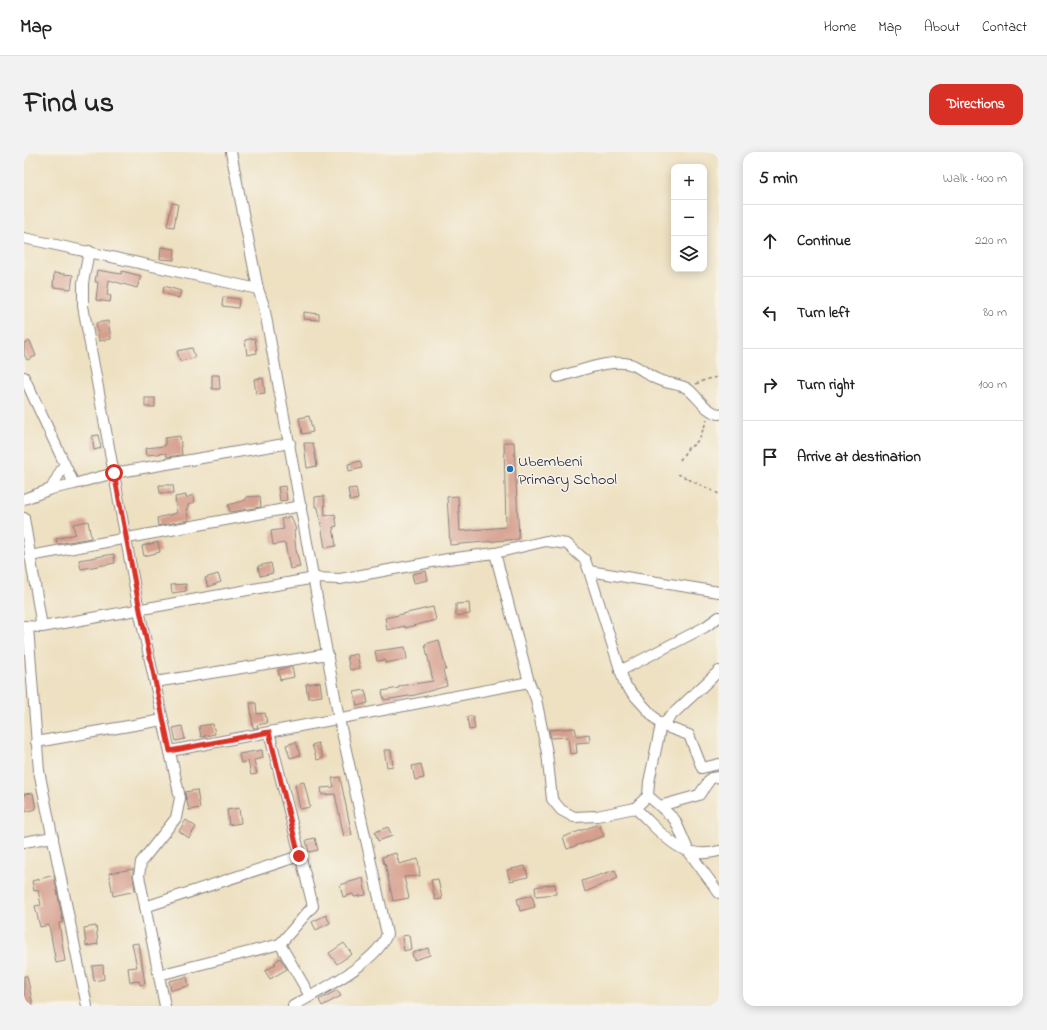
<!DOCTYPE html>
<html lang="en">
<head>
<meta charset="utf-8">
<style>
	:root { --surface:#fff; --page:#f2f2f2; --text:#222; --muted:#767676; --line:#e0e0e0; --accent:#d93025 }
	body { margin:0; font-family:"Indie Flower",sans-serif; background:var(--page); color:var(--text) }
	.controls { position:absolute; right:12px; top:12px; display:grid; overflow:hidden; border-radius:8px; box-shadow:0 2px 10px #0003 }
	.controls button { width:36px; height:36px; display:grid; place-items:center; padding:0; border:0; border-bottom:1px solid var(--line); background:var(--surface); color:var(--text); font:20px sans-serif }
	.stop { position:absolute; width:12px; height:12px; margin:-9px; border:3px solid #d93025; border-radius:50%; background:#fff }
	.stop.end { background:#d93025; border-color:#fff; box-shadow:0 1px 4px #0008 }
	.list { margin:0; padding:0; list-style:none }
	h2 { display:flex; justify-content:space-between; align-items:center; height:52px; margin:0; padding:0 16px; font-size:17px }
	h2 small { font-size:13px; font-weight:400; color:var(--muted) }
	.list li { display:grid; grid-template-columns:26px 1fr auto; gap:12px; align-items:center; box-sizing:border-box; height:72px; padding:0 16px; border-top:1px solid var(--line) }
	.list b { display:block; font-size:15px; white-space:nowrap }
	.list em { font-size:13px; font-style:normal; color:var(--muted) }
	.icon { flex:none; width:22px; height:22px; fill:none; stroke:currentColor; stroke-width:2; stroke-linecap:round; stroke-linejoin:round }
	.map { position:relative; flex:none; width:695px; height:854px; overflow:hidden; border-radius:12px }
	header { display:flex; align-items:center; gap:24px; box-sizing:border-box; height:56px; padding:0 20px; background:var(--surface); border-bottom:1px solid var(--line) }
	header strong { font-size:19px }
	nav { display:flex; gap:22px; margin-inline-start:auto; font-size:14px }
	.intro { display:flex; align-items:center; justify-content:space-between; box-sizing:border-box; height:96px; padding:0 24px }
	h1 { margin:0; font-size:28px }
	.button { padding:10px 18px; border-radius:12px; background:var(--accent); color:#fff; font-size:14px; font-weight:700 }
	main { display:flex; gap:24px; padding:0 24px }
	aside { flex:1; background:var(--surface); border-radius:12px; box-shadow:0 2px 10px #0003 }
	.map>svg:first-child { display:block }
</style>
</head>
<body>
<header>
<strong>Map</strong>
<nav><a>Home</a><a>Map</a><a>About</a><a>Contact</a></nav>
</header>
<div class="intro"><h1>Find us</h1><a class="button">Directions</a></div>
<main>
<div class="map">
<svg width="695" height="854" viewBox="0 0 695 854">
	<rect width="100%" height="100%" fill="#f7f3e8"/>
	<filter id="ink" filterUnits="userSpaceOnUse"><feTurbulence type="fractalNoise" baseFrequency=".025" numOctaves="2"/><feDisplacementMap in="SourceGraphic" scale="8" xChannelSelector="R" yChannelSelector="G"/><feConvolveMatrix kernelMatrix="1 2 1 2 8 2 1 2 1" color-interpolation-filters="sRGB"/></filter>
	<filter id="wash" filterUnits="userSpaceOnUse"><feTurbulence type="fractalNoise" baseFrequency=".012" numOctaves="4" result="noise"/><feDisplacementMap in="SourceGraphic" scale="16" xChannelSelector="R" yChannelSelector="G"/><feGaussianBlur stdDeviation="0.9" result="paint"/><feColorMatrix in="noise" values="0 0 0 0 0 0 0 0 0 0 0 0 0 0 0 0 0 1.4 0 .05"/><feComposite in="paint" operator="in"/></filter>
	<g filter="url(#wash)">
		<rect width="100%" height="100%" fill="#eee1c2"/>
		<g id="blocks">
			<g fill="#d59e8d">
				<polygon points="148,51 154,52 150,75 143,74"/>
				<polygon points="137,95 151,97 150,108 136,107"/>
				<polygon points="73,118 97,122 98,119 117,124 113,136 85,128 83,143 87,144 86,150 72,148 74,130 71,130"/>
				<polygon points="30,121 49,123 47,137 29,135"/>
				<polygon points="140,134 157,139 155,146 139,141"/>
				<polygon points="199,145 215,147 214,156 198,154"/>
				<polygon points="280,160 295,162 295,168 280,167"/>
				<polygon points="84,169 87,187 75,189 72,171"/>
				<polygon points="231,186 233,201 223,203 221,188"/>
				<polygon points="6,189 12,204 3,208 0,202 0,191"/>
				<polygon points="168,196 171,206 156,209 153,199"/>
				<polygon points="188,223 195,223 196,237 188,237"/>
				<polygon points="239,226 241,241 232,242 230,227"/>
				<rect x="121" y="246" width="10" height="9"/>
				<polygon points="285,264 289,280 278,282 275,266"/>
				<polygon points="74,283 77,296 70,298 68,284"/>
				<polygon points="156,284 158,303 143,305 142,301 123,303 122,296 141,294 141,286"/>
				<polygon points="480,290 490,290 495,387 426,393 423,345 434,344 436,379 482,375"/>
				<polygon points="280,291 289,291 293,314 283,316"/>
				<polygon points="336,309 338,316 325,319 324,312"/>
				<polygon points="135,333 149,333 150,341 136,341"/>
				<polygon points="261,334 263,348 256,349 254,335"/>
				<polygon points="332,336 334,347 326,349 324,337"/>
				<polygon points="162,343 162,346 169,343 171,350 164,353 164,356 162,357 165,368 134,374 133,366 153,361 151,345"/>
				<polygon points="236,344 237,355 206,360 204,353 222,348 222,345"/>
				<polygon points="300,344 301,364 311,362 313,374 309,375 312,394 301,396 294,355 291,355 291,345"/>
				<polygon points="267,364 272,378 270,379 272,398 276,415 266,417 261,391 249,393 247,379 260,377 257,367"/>
				<polygon points="64,369 67,386 33,392 32,387 51,382 49,372"/>
				<polygon points="134,390 136,400 120,404 118,394"/>
				<polygon points="90,402 91,411 57,417 55,408"/>
				<polygon points="247,411 249,421 236,424 234,414"/>
				<polygon points="402,419 404,428 390,431 388,422"/>
				<polygon points="194,422 197,430 184,435 181,426"/>
				<polygon points="162,432 162,439 148,441 147,433"/>
				<polygon points="445,451 446,462 432,464 432,452"/>
				<polygon points="409,455 412,468 381,476 381,474 363,478 361,466"/>
				<polygon points="415,488 420,509 422,518 419,518 423,534 391,543 360,548 358,539 375,536 375,534 409,529 401,492"/>
				<polygon points="381,495 383,507 361,511 361,508 353,509 351,499"/>
				<polygon points="333,502 336,516 326,518 323,504"/>
				<polygon points="268,515 270,525 256,528 254,518"/>
				<polygon points="296,530 298,544 284,546 282,532"/>
				<polygon points="341,538 344,551 333,554 330,540"/>
				<polygon points="226,551 232,551 233,562 241,561 243,571 233,573 234,576 229,576"/>
				<polygon points="449,564 451,577 445,578 443,565"/>
				<polygon points="189,572 191,582 177,585 175,574"/>
				<polygon points="158,574 161,587 152,589 149,576"/>
				<polygon points="551,576 553,584 565,582 566,590 552,591 553,601 546,602 544,585 527,586 525,578"/>
				<polygon points="272,590 276,603 266,606 262,593"/>
				<polygon points="294,591 299,606 293,608 288,593"/>
				<polygon points="238,598 239,606 230,608 233,622 227,623 224,609 217,611 215,602"/>
				<polygon points="360,598 367,598 369,614 363,615"/>
				<polygon points="397,612 400,626 391,628 388,614"/>
				<polygon points="316,625 328,683 320,685 311,642 298,643 297,636 310,635 308,626"/>
				<polygon points="280,630 286,655 276,657 271,632"/>
				<polygon points="173,638 176,656 165,658 161,640"/>
				<polygon points="9,641 12,657 0,660 0,642"/>
				<polygon points="215,656 217,671 205,673 203,658"/>
				<polygon points="162,668 172,675 165,686 155,679"/>
				<polygon points="575,672 580,684 543,697 539,685"/>
				<polygon points="364,675 368,684 354,689 351,680"/>
				<polygon points="291,686 294,698 285,700 282,688"/>
				<polygon points="372,701 375,712 394,707 396,724 380,725 385,746 369,749 361,711 360,712 358,705"/>
				<polygon points="501,714 504,725 486,729 483,718"/>
				<polygon points="109,717 109,725 111,739 89,744 85,721"/>
				<polygon points="591,718 594,726 561,740 558,729"/>
				<polygon points="30,723 39,770 35,771 41,809 32,811 25,773 16,775 11,754 17,753 14,738 10,739 8,729"/>
				<polygon points="339,726 342,743 330,745 329,742 319,745 316,733"/>
				<polygon points="414,727 418,747 411,748 407,728"/>
				<polygon points="531,732 532,742 512,744 511,735"/>
				<polygon points="508,743 511,755 496,759 493,747"/>
				<polygon points="302,763 306,771 292,778 288,770"/>
				<polygon points="72,774 74,792 62,794 60,776"/>
				<polygon points="385,783 387,797 380,799 378,784"/>
				<polygon points="115,791 121,832 116,833 115,829 106,830 104,816 113,815 108,792"/>
				<polygon points="320,791 328,802 313,812 305,801"/>
				<polygon points="404,796 406,803 390,808 388,801"/>
				<polygon points="256,806 263,817 246,827 241,819 252,812 250,811"/>
				<polygon points="79,813 80,827 70,829 68,814"/>
				<polygon points="0,824 3,824 9,853 0,854"/>
				<polygon points="163,825 165,834 147,838 145,829"/>
				<polygon points="313,838 317,844 298,854 295,848"/>
			</g>
		</g>
	</g>
	<g filter="url(#ink)">
		<use href="#blocks" fill-opacity="0" stroke="#88827e" stroke-width="1"/>
		<g fill="none" stroke-linecap="round" stroke-linejoin="round">
			<defs>
				<g id="minor">
					<path d="M207 0 234 137 240 154 315 567 363 782C354 810 295 839 269 854"/>
					<polyline points="0,86 234,137"/>
					<polyline points="65,99 59,131 59,154 115,458 156,646 152,666 117,710 115,724 141,854"/>
					<polyline points="0,225 50,332 90,321 266,291"/>
					<path d="M534 225C554 220 589 205 609 213 618 217 626 225 635 228 644 232 657 232 664 237 674 245 682 260 695 262"/>
					<polyline points="27,337 50,332"/>
					<polyline points="0,347 27,337 40,313"/>
					<polyline points="0,366 18,475"/>
					<path d="M471 401 505 530 512 547 523 601 528 647 537 658 550 665 573 664 611 656C637 679 655 710 695 699"/>
					<polyline points="6,404 277,354"/>
					<polyline points="565,419 601,533 637,573 695,519"/>
					<polyline points="0,474 18,475 291,426 316,427 424,407 471,401 522,389 543,392 561,408 565,419 695,440"/>
					<polyline points="4,475 15,619 63,854"/>
					<polyline points="596,519 681,475 695,465"/>
					<polyline points="131,530 304,502"/>
					<polyline points="12,590 139,568"/>
					<polyline points="146,599 505,530"/>
					<polyline points="624,644 636,654 675,643 687,626 695,625"/>
					<polyline points="636,654 651,668 665,700 695,741"/>
					<polyline points="611,656 624,644 625,630 637,573 665,583 678,616 695,612"/>
					<polyline points="0,690 29,685"/>
					<polyline points="121,755 275,704"/>
					<polyline points="256,792 286,844"/>
					<polyline points="135,823 256,792 289,754 245,580"/>
				</g>
			</defs>
			<use href="#minor" stroke="#88827e" stroke-width="12"/>
			<g stroke="#88827e" stroke-width="1.5" stroke-dasharray="3 3" stroke-linecap="butt">
				<polyline points="672,232 683,227 695,225"/>
				<polyline points="656,308 664,296 671,292 676,285 683,268"/>
				<polyline points="654,322 695,342"/>
			</g>
			<use href="#minor" stroke="#fff" stroke-width="10"/>
		</g>
	</g>
	<g fill="none" stroke-linecap="round" stroke-linejoin="round" filter="url(#ink)">
		<polyline stroke="#d93025" stroke-width="5" points="90,321 116,458 146,599 245,580 275,704"/>
	</g>
	<circle fill="#1f6fb2" stroke="#f7f3e8" stroke-width="1.5" cx="486" cy="317" r="4"/>
	<g text-anchor="middle" stroke-width="3" stroke-linejoin="round" paint-order="stroke">
		<g font-size="16" fill="#22223b" stroke="#f7f3e8" text-anchor="start">
			<text x="494" y="314">Ubembeni<tspan x="494" dy="18">Primary School</tspan></text>
		</g>
	</g>
</svg>
<div class="controls">
<button>+</button>
<button>−</button>
<button><svg class="icon" aria-label="layers" viewBox="0 0 24 24"><path d="M12 4l9 5-9 5-9-5zM3 14l9 5 9-5"/></svg></button>
</div>
<div class="stop" style="left:90px;top:321px"></div>
<div class="stop end" style="left:275px;top:704px"></div>
</div>
<aside>
<h2>5 min<small>Walk · 400 m</small></h2>
<ul class="list">
<li><svg class="icon" aria-label="ahead" viewBox="0 0 24 24"><path d="M12 20V5M6 11l6-6 6 6"/></svg><div><b>Continue</b></div><em>220 m</em></li>
<li><svg class="icon" aria-label="left" viewBox="0 0 24 24"><path d="M17 20v-9H6M10 6l-5 5 5 5"/></svg><div><b>Turn left</b></div><em>80 m</em></li>
<li><svg class="icon" aria-label="right" viewBox="0 0 24 24"><path d="M7 20v-9h11M14 6l5 5-5 5"/></svg><div><b>Turn right</b></div><em>100 m</em></li>
<li><svg class="icon" aria-label="arrive" viewBox="0 0 24 24"><path d="M6 21V4h12l-3 4 3 4H6"/></svg><div><b>Arrive at destination</b></div></li>
</ul>
</aside>
</main>
</body>
</html>
